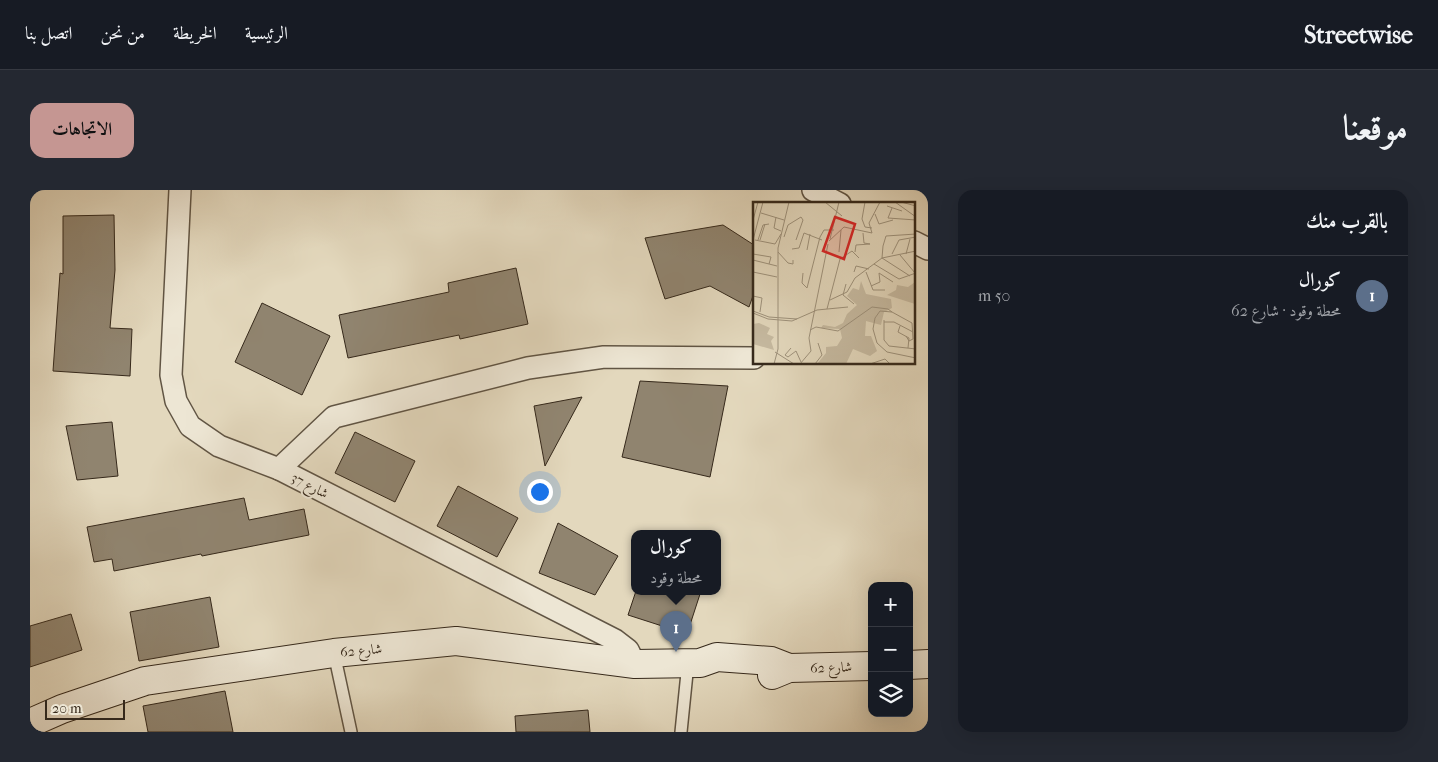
<!DOCTYPE html>
<html lang="ar">
<head>
<meta charset="utf-8">
<style>
	:root { --surface:#171b24; --page:#242831; --text:#f1f3f6; --muted:#9ea1a6; --line:#363941; --accent:#c59692 }
	body { margin:0; font-family:"IM FELL French Canon",Amiri,serif; background:var(--page); color:var(--text); direction:rtl }
	.controls { position:absolute; right:15px; bottom:15px; display:grid; overflow:hidden; border-radius:10px; box-shadow:0 5px 20px #0002 }
	.controls button { width:45px; height:45px; display:grid; place-items:center; padding:0; border:0; border-bottom:1px solid var(--line); background:var(--surface); color:var(--text); font:25px sans-serif }
	.scale { position:absolute; left:15px; bottom:12px; width:80px; box-sizing:border-box; padding-left:5px; border:2px solid #36291b; border-top:0; font-size:14px; line-height:18px; white-space:nowrap; color:#36291b; -webkit-text-stroke:4px #ede6d4; paint-order:stroke }
	.you { position:absolute; left:509px; top:301px; width:18px; height:18px; margin:-12px; border:4px solid #fff; border-radius:50%; background:#1a73e8; box-shadow:0 0 0 8px #1a73e833 }
	.badge { display:grid; place-items:center; width:32px; height:32px; border-radius:50%; background:var(--accent); color:#fff; font-size:16px; font-weight:700 }
	.pin { position:absolute; translate:-50% -41px; filter:drop-shadow(0 1px 2px #0008) }
	.pin::after { content:''; position:absolute; top:26px; width:18px; height:15px; background:inherit; clip-path:polygon(0 0,100% 0,50% 100%) }
	.popup { position:absolute; left:601px; top:340px; width:90px; height:65px; box-sizing:border-box; display:grid; place-content:center; border-radius:10px; background:var(--surface); filter:drop-shadow(0 1px 4px #0005); font-size:16px; white-space:nowrap; color:var(--muted) }
	.popup b { font-size:19px; color:var(--text) }
	.popup::after { content:''; position:absolute; left:50%; top:100%; margin-left:-10px; border:10px solid transparent; border-top-color:var(--surface) }
	.list { margin:0; padding:0; list-style:none }
	h2 { display:flex; justify-content:space-between; align-items:center; height:65px; margin:0; padding:0 20px; font-size:21px }
	h2 small { font-size:16px; font-weight:400; color:var(--muted) }
	.list li { display:grid; grid-template-columns:32px 1fr auto; gap:15px; align-items:center; box-sizing:border-box; height:80px; padding:0 20px; border-top:1px solid var(--line) }
	.list b { display:block; font-size:19px; white-space:nowrap }
	.list p { margin:0; font-size:16px; white-space:nowrap; color:var(--muted) }
	.list em { font-size:16px; font-style:normal; color:var(--muted) }
	.icon { flex:none; width:28px; height:28px; fill:none; stroke:currentColor; stroke-width:2; stroke-linecap:round; stroke-linejoin:round }
	.map { position:relative; flex:none; width:898px; height:542px; overflow:hidden; direction:ltr; border-radius:15px }
	header { display:flex; align-items:center; gap:30px; box-sizing:border-box; height:70px; padding:0 25px; background:var(--surface); border-bottom:1px solid var(--line) }
	header strong { font-size:24px }
	nav { display:flex; gap:28px; margin-inline-start:auto; font-size:18px }
	.intro { display:flex; align-items:center; justify-content:space-between; box-sizing:border-box; height:120px; padding:0 30px }
	h1 { margin:0; font-size:35px }
	.button { padding:12px 22px; border-radius:15px; background:var(--accent); color:#111; font-size:18px; font-weight:700 }
	main { display:flex; gap:30px; padding:0 30px }
	aside { flex:1; background:var(--surface); border-radius:15px; box-shadow:0 5px 20px #0002 }
	.map>svg:first-child { display:block }
</style>
</head>
<body>
<header>
<strong>Streetwise</strong>
<nav><a>الرئيسية</a><a>الخريطة</a><a>من نحن</a><a>اتصل بنا</a></nav>
</header>
<div class="intro"><h1>موقعنا</h1><a class="button">الاتجاهات</a></div>
<main>
<aside>
<h2>بالقرب منك<small></small></h2>
<ul class="list">
<li><span class="badge" style="background:#5c6f8a">1</span><div><b>كورال</b><p>محطة وقود · شارع 62</p></div><em>50 m</em></li>
</ul>
</aside>
<div class="map">
<svg width="898" height="542" viewBox="0 0 898 542">
	<rect width="100%" height="100%" fill="#e3d8bd"/>
	<filter id="stains"><feTurbulence type="fractalNoise" baseFrequency=".004" numOctaves="4"/><feColorMatrix values="0 0 0 0 .2 0 0 0 0 .09 0 0 0 0 .02 0 0 0 .5 -.17"/></filter>
	<radialGradient id="worn" r=".72"><stop offset=".6" stop-color="#630" stop-opacity="0"/><stop offset="1" stop-color="#630" stop-opacity=".3"/></radialGradient>
	<g fill="#90846f" stroke="#36291b">
		<polygon points="84,25 85,80 80,138 102,139 100,186 23,181 30,83 33,84 33,26"/>
		<polygon points="693,35 724,55 724,103 719,117 680,96 635,109 615,48"/>
		<polygon points="486,78 498,134 430,149 429,145 318,168 309,125 419,102 418,93"/>
		<polygon points="232,113 300,146 272,205 205,172"/>
		<polygon points="610,191 698,196 680,287 592,267"/>
		<polygon points="552,207 515,276 504,216"/>
		<polygon points="82,232 88,286 47,290 36,236"/>
		<polygon points="325,242 385,271 365,312 305,283"/>
		<polygon points="428,296 488,328 467,367 407,336"/>
		<polygon points="214,308 219,330 274,319 279,345 172,366 171,364 84,381 82,369 64,372 57,337"/>
		<polygon points="528,333 588,366 565,405 509,383"/>
		<polygon points="606,401 671,401 657,444 598,425"/>
		<polygon points="180,407 189,457 109,471 100,422"/>
		<polygon points="41,424 52,460 0,477 0,436"/>
		<polygon points="195,501 203,542 118,542 113,516"/>
		<polygon points="558,520 560,542 486,542 485,526"/>
	</g>
	<g fill="none" stroke-linecap="round" stroke-linejoin="round">
		<defs>
			<g id="lane">
				<polyline points="304,463 321,542"/>
				<polyline points="651,542 658,473"/>
			</g>
			<g id="street">
				<polyline points="150,0 141,185 146,211 160,236 189,256 249,279 585,450 598,460 605,474"/>
				<polyline points="783,0 810,14"/>
				<polyline points="884,52 898,59"/>
				<polyline points="249,279 304,227 498,178 574,167 724,168"/>
			</g>
			<g id="secondary">
				<polyline points="879,475 898,474"/>
				<polyline points="742,485 759,478 842,476"/>
				<polyline points="0,533 32,519 115,491 304,463 426,451 605,474 670,473 687,467 741,471 759,478"/>
			</g>
		</defs>
		<use href="#lane" stroke="#615544" stroke-width="14"/>
		<use href="#street" stroke="#615544" stroke-width="24"/>
		<use href="#secondary" stroke="#36291b" stroke-width="30"/>
		<use href="#lane" stroke="#ede6d4" stroke-width="11"/>
		<use href="#street" stroke="#ede6d4" stroke-width="21"/>
		<use href="#secondary" stroke="#ede6d4" stroke-width="28"/>
	</g>
	<g text-anchor="middle" stroke-width="4" stroke-linejoin="round" paint-order="stroke">
		<g font-size="14" fill="#36291b" stroke="#ede6d4">
			<text transform="translate(280 295) rotate(27)" y="5">شارع 37</text>
			<text transform="translate(331 460) rotate(-5)" y="5">شارع 62</text>
			<text transform="translate(801 477) rotate(-2)" y="5">شارع 62</text>
		</g>
	</g>
	<g transform="translate(723 12)">
		<rect width="162" height="162" fill="#e3d8bd"/>
		<path d="M108 79 113 92 138 97 139 106 131 110 128 123 113 119 112 134H118L124 149 117 154 100 147 93 162H64L73 151V145L84 144 89 136 87 127 68 126 70 123 82 125 90 121 94 112 104 103 94 94 100 86 106 88ZM162 80V102L134 93 143 88 144 83 155 85ZM6 121 17 126 14 132 21 135 18 139 21 148 0 142V122Z" fill="#c6baa1"/>
		<path fill="none" stroke="#9e927c" stroke-width="1" d="M72 0 89 14M112 0 109 17 112 25 119 26M142 0 163 15M148 0 163 4M134 4 149 9M139 6 135 16 163 18M8 11 31 18M122 12 126 22 140 18M23 15 21 26 28 29M0 18 5 0M31 35 35 23 48 15 50 18 43 38M77 37 86 0M0 38 10 0M2 38 22 42 28 32M5 38 10 23 16 22M7 38 12 22M76 39 91 25 119 31 116 21 127 0M39 47 46 46 51 31 69 38M54 48 57 32M25 50 35 61 40 62V58M86 50 88 28M102 50 103 43 117 42 111 41 110 31M0 52 18 55 16 62M139 52 146 38 163 35M153 52 157 37M147 53 162 71M0 58 24 64M121 62 146 77 163 71M0 70 24 75M101 70 103 64 116 67M113 70 120 88H132M50 71 49 81 54 86 67 35 71 28H81M157 74 129 56 130 44 133 34 163 32M93 82 90 93 101 102M118 84 127 80 126 71 140 80M0 94 9 96 7 110M77 98 94 90 102 76 129 56 163 49M74 107 87 57 99 49 106 56M0 109 16 115 44 117M139 110 159 121 160 137 156 139 153 134M0 111 15 117 39 119 64 108 95 105M131 118V138L136 144 163 147M131 120H141L160 130M147 124 145 130 156 136 155 146M57 128 63 125 85 129 119 105 135 107 139 110 127 109 122 116 120 127 124 141 134 150 163 156M38 146 32 153 35 155 43 149 48 160M22 150 41 162M21 162 25 147V46L36 0M47 162 58 149 56 136 75 42M62 162 69 153 65 141M117 162 132 157 137 162M139 162H157"/>
		<path fill="#d62828" fill-opacity="0.15" stroke="#d62828" stroke-width="2.5" d="M82 15 102 22 91 57 70 49Z"/>
		<rect width="162" height="162" fill="none" stroke="#36291b" stroke-width="2.5"/>
	</g>
	<rect width="100%" height="100%" filter="url(#stains)"/>
	<rect width="100%" height="100%" fill="url(#worn)"/>
</svg>
<div class="controls">
<button>+</button>
<button>−</button>
<button><svg class="icon" aria-label="layers" viewBox="0 0 24 24"><path d="M12 4l9 5-9 5-9-5zM3 14l9 5 9-5"/></svg></button>
</div>
<div class="scale">20 m</div>
<div class="you"></div>
<div class="pin badge" style="left:646px;top:462px;background:#5c6f8a">1</div>
<div class="popup"><b>كورال</b>محطة وقود</div>
</div>
</main>
</body>
</html>
